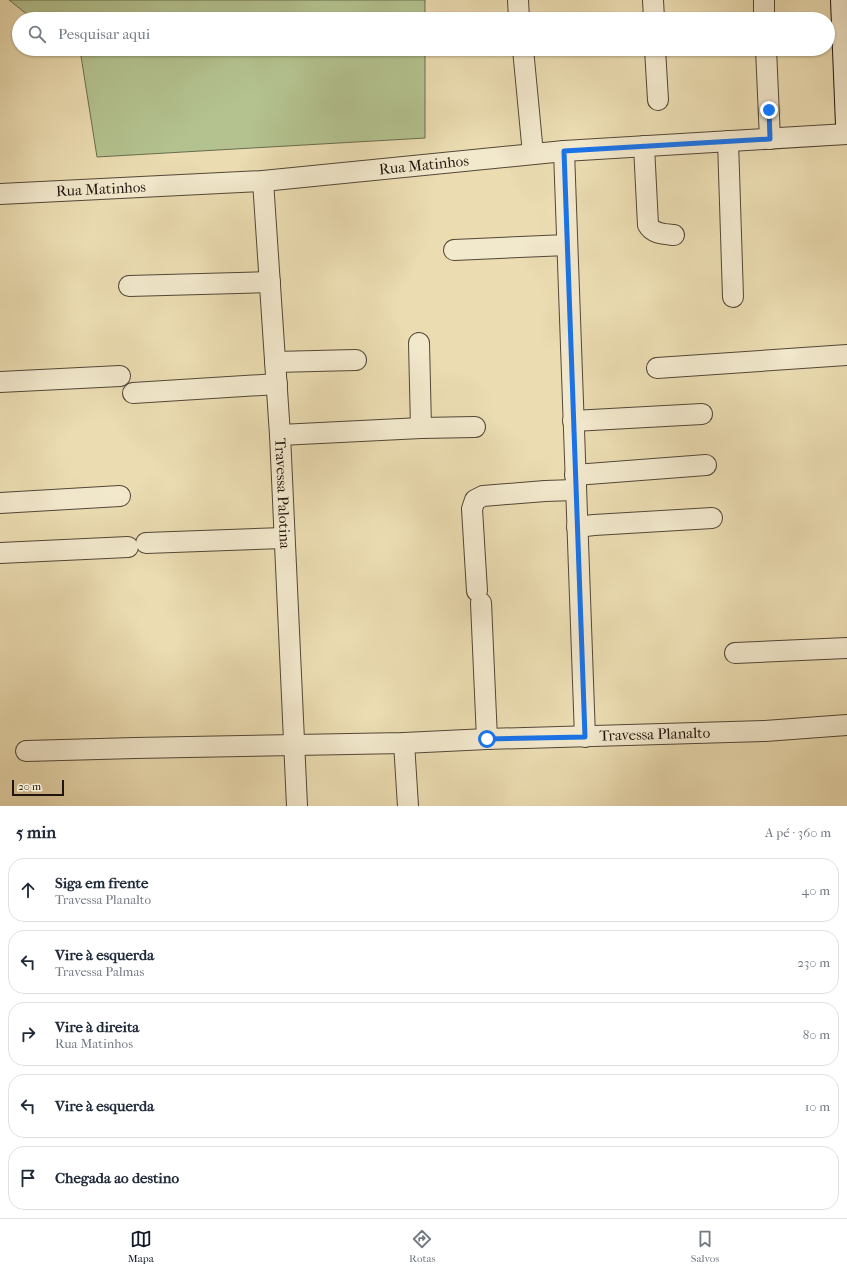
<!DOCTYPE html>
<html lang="pt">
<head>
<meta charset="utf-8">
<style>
	:root { --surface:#fff; --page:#f2f2f3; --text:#1f2937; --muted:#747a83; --line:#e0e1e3; --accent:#111827 }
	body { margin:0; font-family:"IM FELL French Canon",serif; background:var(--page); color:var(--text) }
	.scale { position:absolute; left:12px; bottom:10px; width:52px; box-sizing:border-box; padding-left:4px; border:2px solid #20150e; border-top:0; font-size:11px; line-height:14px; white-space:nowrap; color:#20150e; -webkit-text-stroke:3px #f2e8cc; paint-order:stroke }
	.stop { position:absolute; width:12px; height:12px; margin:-9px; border:3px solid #1a73e8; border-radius:50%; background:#fff }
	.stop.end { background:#1a73e8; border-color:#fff; box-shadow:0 1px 4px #0008 }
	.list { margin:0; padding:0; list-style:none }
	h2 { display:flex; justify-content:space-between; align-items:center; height:52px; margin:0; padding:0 16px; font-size:17px }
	h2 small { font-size:13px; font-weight:400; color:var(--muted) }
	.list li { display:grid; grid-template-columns:26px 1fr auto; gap:12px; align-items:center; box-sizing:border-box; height:64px; margin:0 8px 8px; padding:0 8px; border:1px solid var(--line); border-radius:16px }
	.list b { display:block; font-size:15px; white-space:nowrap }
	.list p { margin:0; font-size:13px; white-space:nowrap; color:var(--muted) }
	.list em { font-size:13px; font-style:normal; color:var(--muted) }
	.icon { flex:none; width:22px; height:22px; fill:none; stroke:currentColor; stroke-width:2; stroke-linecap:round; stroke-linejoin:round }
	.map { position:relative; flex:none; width:847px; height:806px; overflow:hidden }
	.search { position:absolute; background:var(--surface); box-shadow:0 1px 3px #0004; left:12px; right:12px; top:12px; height:44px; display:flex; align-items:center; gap:10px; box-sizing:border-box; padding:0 14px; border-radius:22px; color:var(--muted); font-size:15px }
	.sheet { height:412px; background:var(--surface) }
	nav { display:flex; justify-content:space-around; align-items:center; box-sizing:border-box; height:56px; border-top:1px solid var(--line); background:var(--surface); font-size:11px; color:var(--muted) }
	nav a { display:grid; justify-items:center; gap:2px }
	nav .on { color:var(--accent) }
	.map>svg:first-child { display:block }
</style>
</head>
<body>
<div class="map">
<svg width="847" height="806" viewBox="0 0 847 806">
	<rect width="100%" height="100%" fill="#ebdcb1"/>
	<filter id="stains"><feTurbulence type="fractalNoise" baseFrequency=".005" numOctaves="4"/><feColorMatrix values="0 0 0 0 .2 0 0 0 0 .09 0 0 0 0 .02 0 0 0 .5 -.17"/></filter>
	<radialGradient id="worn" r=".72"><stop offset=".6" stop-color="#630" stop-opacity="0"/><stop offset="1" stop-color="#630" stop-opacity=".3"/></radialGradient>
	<g fill="#b3c28f" stroke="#6a6c4e">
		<polygon points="9,0 425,0 425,19 33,19"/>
		<polygon points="72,49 425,49 425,138 97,157 81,56"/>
	</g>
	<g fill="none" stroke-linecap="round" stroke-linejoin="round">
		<defs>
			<g id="street">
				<polyline points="518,0 519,19"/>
				<polyline points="653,0 654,19"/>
				<polyline points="764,0 764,19"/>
				<polyline points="523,49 533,154"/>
				<polyline points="655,49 658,100"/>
				<polyline points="766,49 770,139"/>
				<polyline points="728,141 733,297"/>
				<path d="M644 146 648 225C653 234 664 234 674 235"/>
				<polyline points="564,151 585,737"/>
				<path id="s1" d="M263 181 280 435 297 806"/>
				<path id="s2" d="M0 194 263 181 564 151 847 134"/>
				<polyline points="454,250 567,245"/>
				<polyline points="129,286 270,282"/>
				<polyline points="419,343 421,428"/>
				<polyline points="275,362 356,360"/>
				<polyline points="657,368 847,355"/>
				<polyline points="0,382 120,376"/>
				<polyline points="133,393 277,384"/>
				<polyline points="573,421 702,414"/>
				<polyline points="280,435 421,428 475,427"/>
				<polyline points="575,475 706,465"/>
				<polyline points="0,503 120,496"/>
				<polyline points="577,527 594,525 712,518"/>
				<polyline points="146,543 284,538"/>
				<polyline points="0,553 128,547"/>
				<polyline points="477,591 472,509 475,500 483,496 545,491 575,490"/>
				<polyline points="481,603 487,739"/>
				<polyline points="735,653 847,648"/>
				<polyline points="404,743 408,806"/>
				<path id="s3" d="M26 751 135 748 404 743 487 739 765 731 847 725"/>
			</g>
			<polyline id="secondary" points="842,0 847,125"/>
		</defs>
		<use href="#street" stroke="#534737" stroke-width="22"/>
		<use href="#secondary" stroke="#20150e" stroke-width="24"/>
		<use href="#street" stroke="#f2e8cc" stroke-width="20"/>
		<use href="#secondary" stroke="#f2e8cc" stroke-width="22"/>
	</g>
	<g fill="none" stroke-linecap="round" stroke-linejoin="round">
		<polyline stroke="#1a73e8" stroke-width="5" points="487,739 585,737 564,151 770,139 769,110"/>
	</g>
	<g text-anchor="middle" stroke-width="3.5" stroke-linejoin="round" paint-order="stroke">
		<g font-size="15" fill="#20150e" stroke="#f2e8cc">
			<text dy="5" stroke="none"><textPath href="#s2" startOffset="425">Rua Matinhos</textPath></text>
			<text dy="5" stroke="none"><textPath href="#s2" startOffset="101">Rua Matinhos</textPath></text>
			<text dy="5" stroke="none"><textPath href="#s1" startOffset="313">Travessa Palotina</textPath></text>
			<text dy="5" stroke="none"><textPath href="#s3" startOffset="629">Travessa Planalto</textPath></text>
		</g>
	</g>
	<rect width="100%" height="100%" filter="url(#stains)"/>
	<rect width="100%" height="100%" fill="url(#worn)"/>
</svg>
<div class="scale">20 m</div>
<div class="stop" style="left:487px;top:739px"></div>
<div class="stop end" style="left:769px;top:110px"></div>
<div class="search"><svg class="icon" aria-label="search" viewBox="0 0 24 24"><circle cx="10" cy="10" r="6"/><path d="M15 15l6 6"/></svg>Pesquisar aqui</div>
</div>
<section class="sheet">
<h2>5 min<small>A pé · 360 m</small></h2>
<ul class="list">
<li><svg class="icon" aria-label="ahead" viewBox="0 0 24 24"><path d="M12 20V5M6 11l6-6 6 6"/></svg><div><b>Siga em frente</b><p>Travessa Planalto</p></div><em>40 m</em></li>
<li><svg class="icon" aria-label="left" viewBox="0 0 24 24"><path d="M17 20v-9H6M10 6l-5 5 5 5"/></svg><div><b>Vire à esquerda</b><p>Travessa Palmas</p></div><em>230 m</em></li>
<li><svg class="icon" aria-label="right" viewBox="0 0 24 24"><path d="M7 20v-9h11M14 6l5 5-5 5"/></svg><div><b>Vire à direita</b><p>Rua Matinhos</p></div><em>80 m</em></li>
<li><svg class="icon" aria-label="left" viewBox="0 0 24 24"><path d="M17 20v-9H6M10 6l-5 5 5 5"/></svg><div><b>Vire à esquerda</b></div><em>10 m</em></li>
<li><svg class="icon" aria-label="arrive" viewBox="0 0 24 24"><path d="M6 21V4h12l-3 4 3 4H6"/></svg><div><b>Chegada ao destino</b></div></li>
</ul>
</section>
<nav>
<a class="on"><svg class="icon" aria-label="map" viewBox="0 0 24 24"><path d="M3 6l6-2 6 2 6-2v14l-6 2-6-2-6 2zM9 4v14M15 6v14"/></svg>Mapa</a>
<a><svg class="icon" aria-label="directions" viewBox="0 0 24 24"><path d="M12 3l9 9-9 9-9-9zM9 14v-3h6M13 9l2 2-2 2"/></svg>Rotas</a>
<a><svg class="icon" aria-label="saved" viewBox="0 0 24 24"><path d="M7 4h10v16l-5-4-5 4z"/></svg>Salvos</a>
</nav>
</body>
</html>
